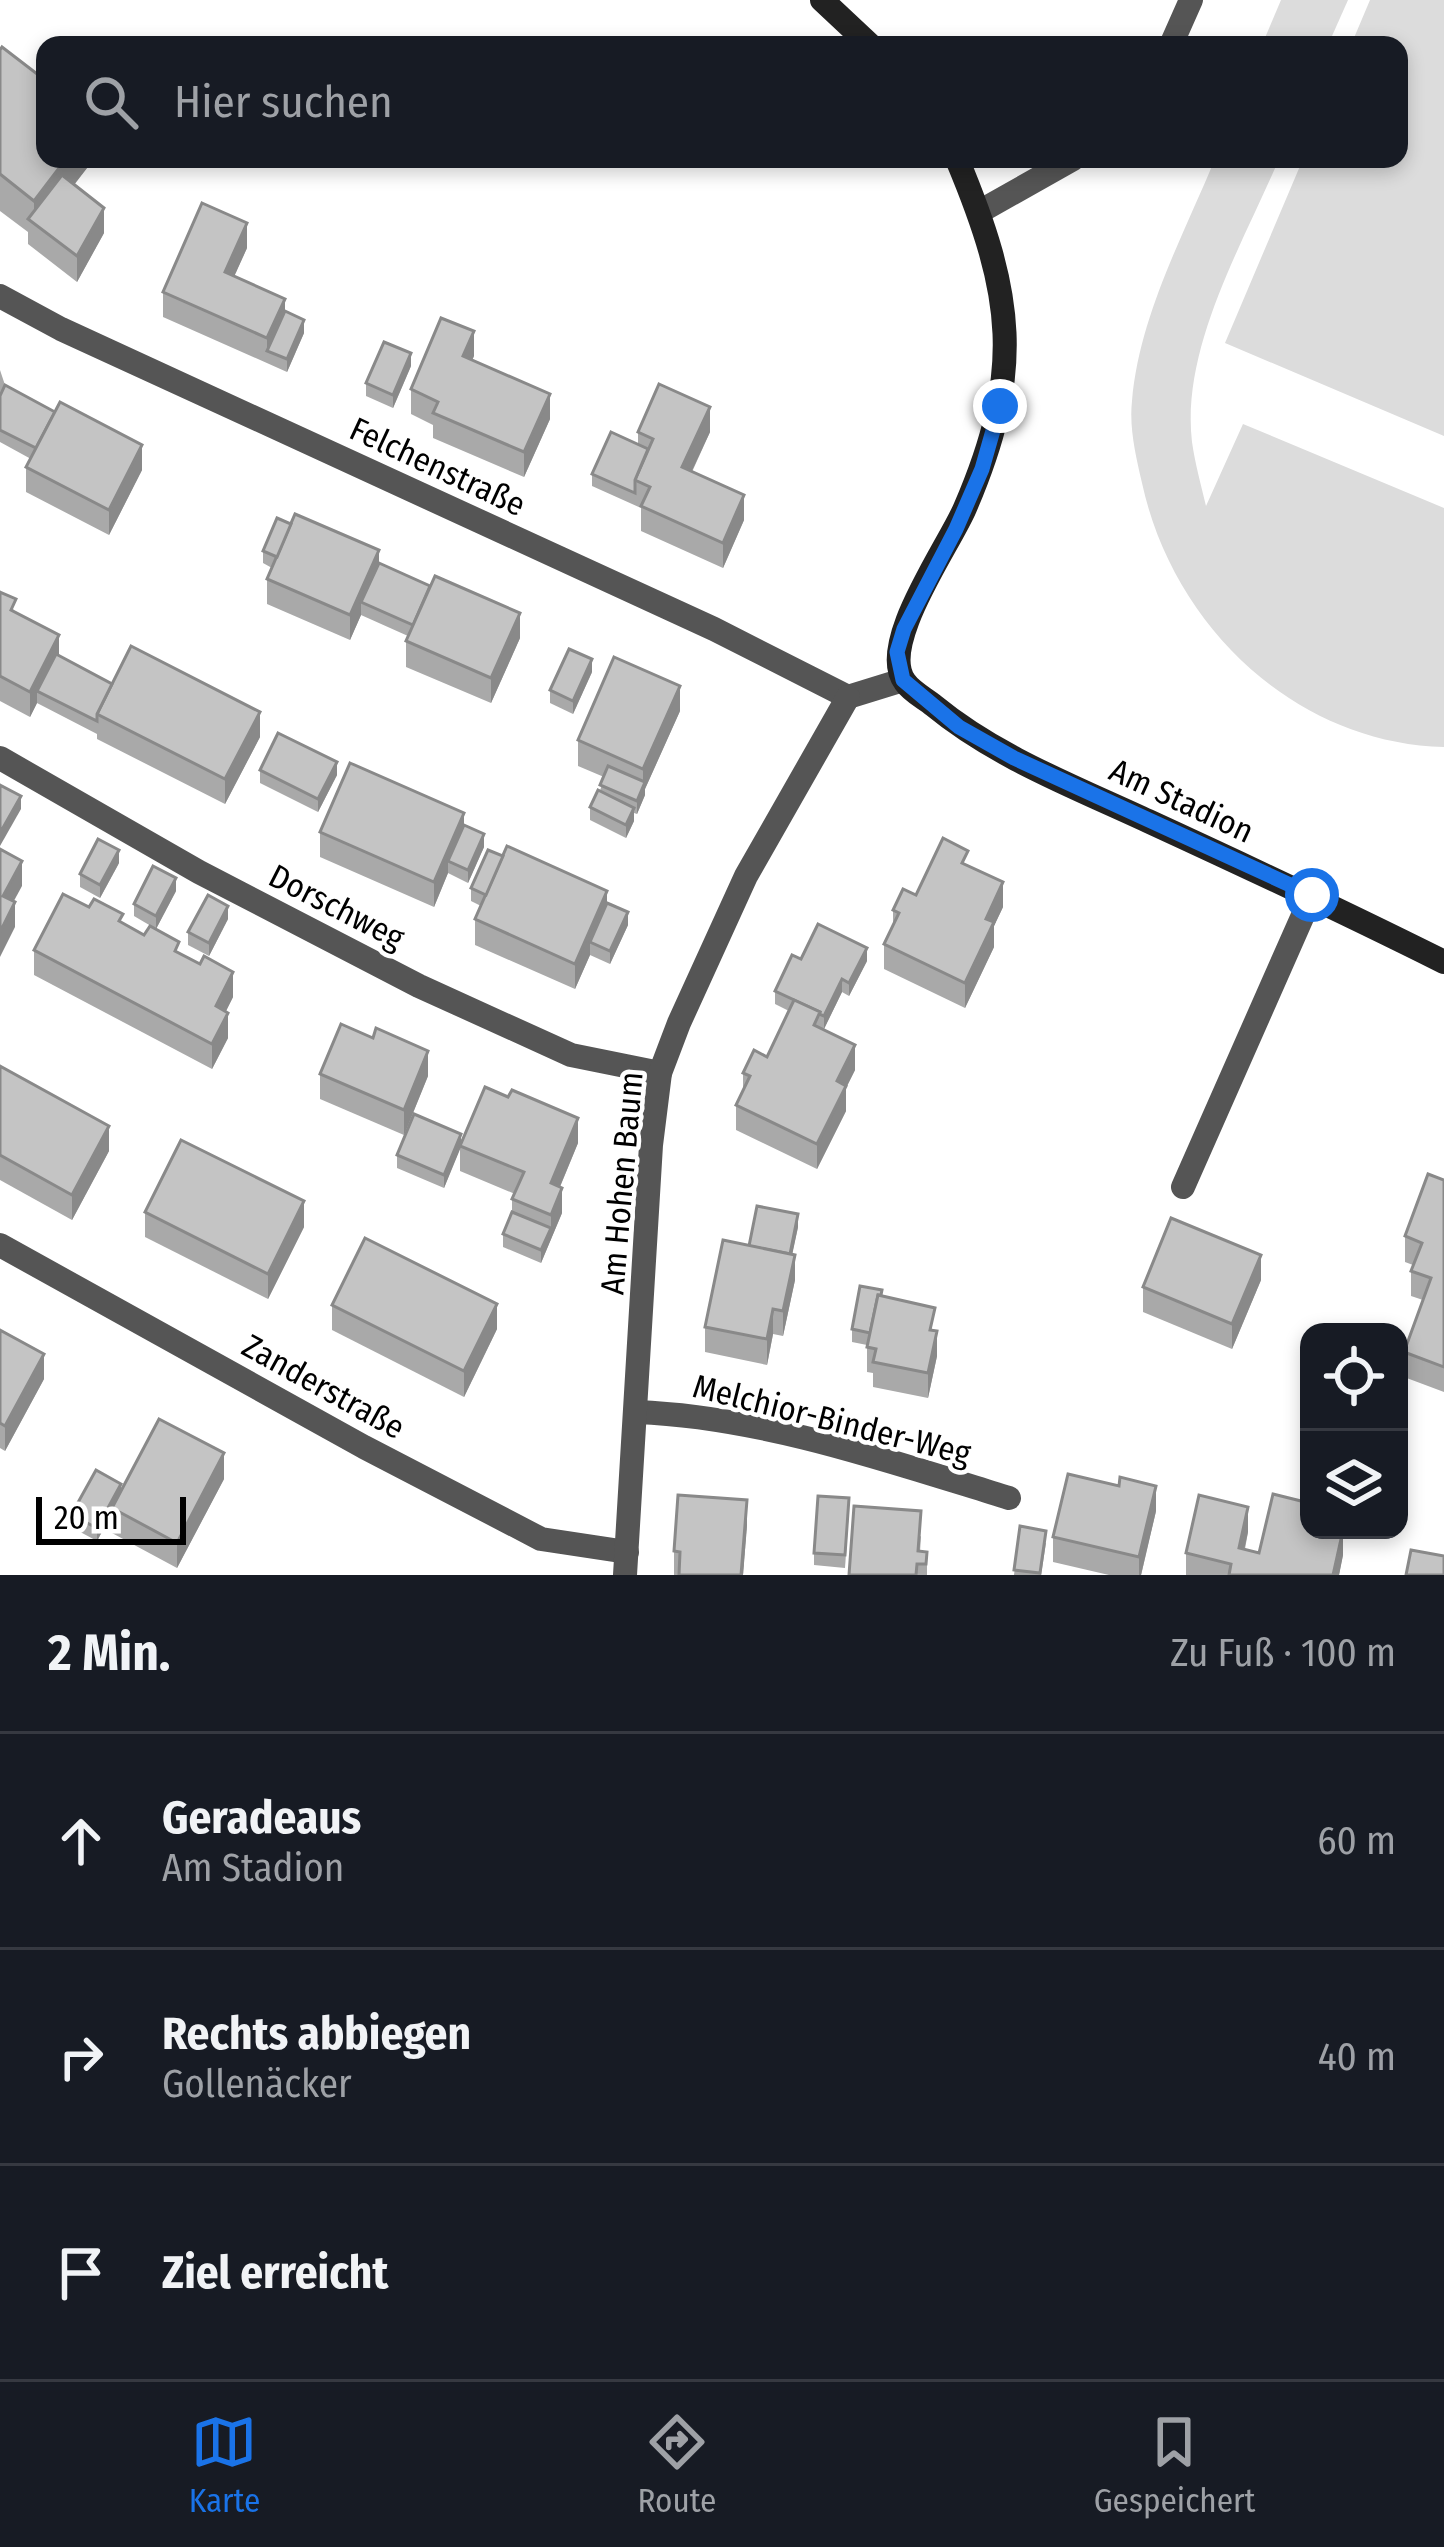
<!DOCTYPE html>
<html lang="de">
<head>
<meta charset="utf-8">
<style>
	:root { --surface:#171b24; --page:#242831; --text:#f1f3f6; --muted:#9ea1a6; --line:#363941; --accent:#1a73e8 }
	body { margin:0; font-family:"Fira Sans Condensed",sans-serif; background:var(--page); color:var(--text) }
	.controls { position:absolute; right:36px; bottom:36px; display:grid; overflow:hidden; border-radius:24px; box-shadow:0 6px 18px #0003 }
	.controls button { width:108px; height:108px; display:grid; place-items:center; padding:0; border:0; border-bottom:3px solid var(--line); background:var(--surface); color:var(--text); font:60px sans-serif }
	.scale { position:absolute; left:36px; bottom:30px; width:150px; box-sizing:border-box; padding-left:12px; border:6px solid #000; border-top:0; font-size:33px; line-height:42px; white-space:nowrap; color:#000; -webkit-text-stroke:9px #fff; paint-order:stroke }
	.stop { position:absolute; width:36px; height:36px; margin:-27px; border:9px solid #1a73e8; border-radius:50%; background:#fff }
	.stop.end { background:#1a73e8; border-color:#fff; box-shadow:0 3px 12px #0008 }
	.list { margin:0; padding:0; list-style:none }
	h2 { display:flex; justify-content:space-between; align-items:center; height:156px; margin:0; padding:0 48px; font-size:51px }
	h2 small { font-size:39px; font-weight:400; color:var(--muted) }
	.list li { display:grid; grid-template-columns:78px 1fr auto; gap:36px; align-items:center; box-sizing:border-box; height:216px; padding:0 48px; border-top:3px solid var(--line) }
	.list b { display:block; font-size:45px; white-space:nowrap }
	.list p { margin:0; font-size:39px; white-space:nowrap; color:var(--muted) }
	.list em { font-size:39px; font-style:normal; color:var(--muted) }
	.icon { flex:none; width:66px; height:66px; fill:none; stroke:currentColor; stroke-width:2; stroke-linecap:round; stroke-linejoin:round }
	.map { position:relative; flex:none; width:1444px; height:1575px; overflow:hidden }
	.search { position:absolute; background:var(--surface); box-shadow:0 6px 18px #0003; left:36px; right:36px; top:36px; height:132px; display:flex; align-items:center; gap:30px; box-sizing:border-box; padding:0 42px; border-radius:24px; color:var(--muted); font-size:45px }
	.sheet { height:804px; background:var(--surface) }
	nav { display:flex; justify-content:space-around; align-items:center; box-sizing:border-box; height:168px; border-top:3px solid var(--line); background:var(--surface); font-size:33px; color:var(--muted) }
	nav a { display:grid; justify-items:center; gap:6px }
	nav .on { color:var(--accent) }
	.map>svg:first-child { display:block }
</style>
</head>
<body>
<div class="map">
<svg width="1444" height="1575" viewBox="0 0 1444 1575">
	<rect width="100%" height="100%" fill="#fff"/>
	<g fill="#dcdcdc">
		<polygon points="1281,0 1348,0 1328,45 1262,45"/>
		<polygon points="1370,0 1444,0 1444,436 1225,343 1303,159 1399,159 1399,45 1351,45"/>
		<path d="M1215 159H1279C1243 244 1181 347 1192 442 1195 463 1201 485 1206 506L1243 424 1444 508V747C1295 743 1173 626 1142 483 1136 457 1129 428 1132 401 1139 317 1183 236 1215 159Z"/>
	</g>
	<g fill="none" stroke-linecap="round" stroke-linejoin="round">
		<g stroke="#555" stroke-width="24">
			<polyline points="1171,45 1191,0"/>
			<polyline points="979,212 1073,159"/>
			<polyline points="1183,1187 1312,895"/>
		</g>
		<g stroke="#555" stroke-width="24">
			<polyline points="0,296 61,329 714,629 848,697"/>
			<polyline points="848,697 903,680"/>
			<polyline points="0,758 199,872 419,986 571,1055 660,1073"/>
			<polyline points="0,1245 364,1447 541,1539 627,1552"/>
			<path d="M637 1412C763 1417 889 1461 1009 1498"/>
			<polyline points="625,1575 651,1145 660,1073 679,1023 746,876 848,697"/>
		</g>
		<g stroke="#222" stroke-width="24">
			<polyline points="822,0 870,45"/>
			<path d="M957 159C1014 295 1024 371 965 508 949 546 877 645 905 682 911 691 924 698 933 705 996 757 1075 787 1148 821 1248 867 1346 913 1444 962"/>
		</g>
	</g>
	<g fill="#a9a9a9">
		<polygon points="0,50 94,159 74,184 104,233 77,282 28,244 28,232 0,211"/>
		<polygon points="247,248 234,276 285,311 304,333 287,372 163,317 163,292"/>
		<polygon points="474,356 472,360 550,419 524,477 433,438 433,425 411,414 411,389"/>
		<polygon points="411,366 393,408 366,396 366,383"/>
		<polygon points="0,370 5,385 142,470 109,535 26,492 26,467 31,459 0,442"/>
		<polygon points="638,432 710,432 692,472 744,520 723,568 641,531 641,508 592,486 592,474 638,445"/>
		<polygon points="263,551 379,563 520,638 491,703 406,667 406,641 408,636 361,615 350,640 267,604 267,579 272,568 263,563"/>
		<polygon points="0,592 16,613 59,656 112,684 260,737 225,804 97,739 97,734 37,703 30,717 0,701"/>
		<polygon points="592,672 573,714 550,703 550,690"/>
		<polygon points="680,711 645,789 645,795 637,814 634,813 634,821 626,838 590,820 590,807 600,791 604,777 578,766 578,740"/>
		<polygon points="260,770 337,775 318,812 260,783"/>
		<polygon points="320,832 484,847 468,883 448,873 434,907 320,857"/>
		<polygon points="119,863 100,898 80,887 80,874"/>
		<polygon points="968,866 1003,907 994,926 994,947 965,1008 884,969 884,944 893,926 893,910"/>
		<polygon points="471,888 607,903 628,925 610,964 590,955 575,989 475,945 475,919 481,906 471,901"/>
		<polygon points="176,891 156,929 134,916 134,904"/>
		<polygon points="89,907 179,953 233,997 226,1011 228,1038 212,1069 34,975 34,950"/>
		<polygon points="228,919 209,956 188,945 188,932"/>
		<polygon points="867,961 849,996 842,992 824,1029 855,1070 846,1088 846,1111 817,1169 736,1130 736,1105 743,1090 743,1073 767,1057 789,1011 775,1004 775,991"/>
		<polygon points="0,1066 109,1151 72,1220 0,1180"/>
		<polygon points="320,1074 428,1076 404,1135 320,1099"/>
		<polygon points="578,1143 560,1187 562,1213 541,1263 503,1247 503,1234 512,1212 512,1199 515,1194 460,1171 460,1148 444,1188 397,1168 397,1155 461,1145"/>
		<polygon points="1444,1180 1444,1392 1404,1377 1404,1352 1423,1300 1411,1296 1411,1271 1413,1265 1405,1262 1405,1236"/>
		<polygon points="145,1212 304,1227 268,1299 145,1237"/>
		<polygon points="798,1227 792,1254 795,1280 783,1336 773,1334 767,1365 705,1352 705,1327 749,1246"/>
		<polygon points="1261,1280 1232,1349 1143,1312 1143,1287"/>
		<polygon points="882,1296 935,1331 937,1356 928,1398 873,1387 873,1373 867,1372 867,1345 852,1342 852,1329"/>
		<polygon points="332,1305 497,1329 464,1397 332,1330"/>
		<polygon points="0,1330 44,1379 5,1451 0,1448"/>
		<polygon points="224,1479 177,1568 112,1533 112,1513 97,1541 71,1527 71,1515 121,1491"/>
		<polygon points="849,1511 845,1568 814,1565 814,1553"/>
		<polygon points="1156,1511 1141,1575 1109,1575 1053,1562 1053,1537"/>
		<polygon points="747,1525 743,1575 674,1575 674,1551"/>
		<polygon points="1020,1526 1046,1543 1041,1575 1014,1575"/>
		<polygon points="1309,1530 1343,1555 1339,1575 1186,1575 1186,1553 1248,1532 1245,1549 1259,1553"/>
		<polygon points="921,1536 920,1552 927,1552 927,1575 849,1575"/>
	</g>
	<g fill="#898989">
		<polygon points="66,159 94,159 41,228 34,223 34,201"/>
		<polygon points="104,208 104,233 77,282 77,256"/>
		<polygon points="247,223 247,248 225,297 225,272"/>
		<polygon points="285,299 285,324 267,351 267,363 267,338"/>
		<polygon points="304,320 304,333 287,372 287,359"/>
		<polygon points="474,331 474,356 463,381 463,356"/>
		<polygon points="411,353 411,366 393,408 393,395"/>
		<polygon points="550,394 550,419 524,477 524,452"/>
		<polygon points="710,407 710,432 682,492 682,467"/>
		<polygon points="142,445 142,470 109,535 109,510"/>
		<polygon points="744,495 744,520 723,568 723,543"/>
		<polygon points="379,550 379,575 361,602 361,615 350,640 350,615"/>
		<polygon points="520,613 520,638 491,703 491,678"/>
		<polygon points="59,635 59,660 37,691 37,703 30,717 30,692"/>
		<polygon points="592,659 592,672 573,714 573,701"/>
		<polygon points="680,686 680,711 645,789 645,795 637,814 637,801 643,787 643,769"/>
		<polygon points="260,712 260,737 225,804 225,779"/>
		<polygon points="337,762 337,775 318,812 318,799"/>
		<polygon points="21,796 21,809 0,846 0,833"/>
		<polygon points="634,808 634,821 626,838 626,825"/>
		<polygon points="464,813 464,838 448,861 448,873 434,907 434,882"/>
		<polygon points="484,834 484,847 468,883 468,870"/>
		<polygon points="119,850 119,863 100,898 100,885"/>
		<polygon points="22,861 22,886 3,921 3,896"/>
		<polygon points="176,878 176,891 156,929 156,916"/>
		<polygon points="1003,882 1003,907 994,926 994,947 965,1008 965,983 986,919"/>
		<polygon points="607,891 607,916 590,942 590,955 575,989 575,964"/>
		<polygon points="15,902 15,927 0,957 0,932"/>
		<polygon points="228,906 228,919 209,956 209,943"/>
		<polygon points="628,912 628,925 610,964 610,951"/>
		<polygon points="867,948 867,961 849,996 849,983"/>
		<polygon points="233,972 233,997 216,1031 216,1006"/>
		<polygon points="842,979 842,992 824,1029 824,1016"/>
		<polygon points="228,1013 228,1038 212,1069 212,1044"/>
		<polygon points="855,1045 855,1070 846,1088 846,1111 817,1169 817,1144 837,1081"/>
		<polygon points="428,1051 428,1076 404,1135 404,1110"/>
		<polygon points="578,1118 578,1143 551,1208 551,1183"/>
		<polygon points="109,1126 109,1151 72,1220 72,1195"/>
		<polygon points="461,1134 461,1147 444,1188 444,1175"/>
		<polygon points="562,1188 562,1213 541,1263 541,1250 551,1228 551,1215"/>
		<polygon points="304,1201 304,1227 268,1299 268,1274"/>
		<polygon points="798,1214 798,1227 789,1270 789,1257"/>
		<polygon points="795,1255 795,1280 783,1336 783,1311"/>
		<polygon points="1261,1255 1261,1280 1232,1349 1232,1324"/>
		<polygon points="497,1304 497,1329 464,1397 464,1371"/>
		<polygon points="773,1309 773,1334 767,1365 767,1339"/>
		<polygon points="937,1331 937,1356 928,1398 928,1373"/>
		<polygon points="44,1354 44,1379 5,1451 5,1426"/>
		<polygon points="224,1453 224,1479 177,1568 177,1543"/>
		<polygon points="121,1484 121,1497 112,1508 112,1513 97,1541 97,1528"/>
		<polygon points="1156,1486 1156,1511 1141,1575 1139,1575 1139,1557"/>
		<polygon points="747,1500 747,1525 743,1575 741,1575"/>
		<polygon points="1248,1507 1248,1532 1239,1573 1239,1548"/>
		<polygon points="1343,1530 1343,1555 1339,1575 1333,1575"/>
	</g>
	<g fill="#c4c4c4" stroke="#898989" stroke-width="3">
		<polygon points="2,47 45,80 45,159 66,159 34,201 0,174 0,50"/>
		<polygon points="62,175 104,208 77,256 28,219"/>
		<polygon points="202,203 247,223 225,272 285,299 267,338 163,292"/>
		<polygon points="285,311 304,320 287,359 267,351"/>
		<polygon points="441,318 474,331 463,356 550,394 524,452 433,413 438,402 411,389"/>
		<polygon points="384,342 411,353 393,395 366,383"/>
		<polygon points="659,384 710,407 682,467 744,495 723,543 641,506 650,487 635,480 653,439 638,432"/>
		<polygon points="5,385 55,412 36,448 0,430 0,396"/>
		<polygon points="60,402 142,445 109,510 26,467"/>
		<polygon points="611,432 648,449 635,480 635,493 592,474"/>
		<polygon points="295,514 379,550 350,615 267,579"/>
		<polygon points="277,518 291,524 277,557 263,551"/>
		<polygon points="379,563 430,586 413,625 361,602"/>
		<polygon points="435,576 520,613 491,678 406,641"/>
		<polygon points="0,592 16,599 11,610 59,635 30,692 0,676"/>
		<polygon points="131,646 260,712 225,779 97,714"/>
		<polygon points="569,649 592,659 573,701 550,690"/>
		<polygon points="56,654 112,684 97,714 97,721 37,691"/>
		<polygon points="614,657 680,686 643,769 578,740"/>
		<polygon points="278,733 337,762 318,799 260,770"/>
		<polygon points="350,763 464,813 434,882 320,832"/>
		<polygon points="608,766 645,782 637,801 600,785"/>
		<polygon points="0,785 21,796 0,833"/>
		<polygon points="598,790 634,808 626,825 590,807"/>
		<polygon points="464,825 484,834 468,870 448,861"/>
		<polygon points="943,838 968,851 962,863 1003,882 986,919 994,922 965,983 884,944 899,913 893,910 903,889 916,895"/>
		<polygon points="98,839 119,850 100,885 80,874"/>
		<polygon points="507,846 607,891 575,964 475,919"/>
		<polygon points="0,849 22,861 3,896 15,902 0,932"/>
		<polygon points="488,850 503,856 486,895 471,888"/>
		<polygon points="153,866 176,878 156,916 134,904"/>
		<polygon points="63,894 89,907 94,899 123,914 119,921 144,935 150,926 179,942 175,951 200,964 204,956 233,972 216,1006 228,1013 212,1044 34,950"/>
		<polygon points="208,895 228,906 209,943 188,932"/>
		<polygon points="607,903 628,912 610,951 590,942"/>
		<polygon points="818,924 867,948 849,983 842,979 824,1016 819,1014 820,1012 775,991 792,955 801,959"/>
		<polygon points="794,1000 820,1012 814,1025 855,1045 837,1081 846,1086 817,1144 736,1105 750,1076 743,1073 754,1050 767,1057"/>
		<polygon points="341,1024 373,1038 376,1028 428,1051 404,1110 320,1074"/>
		<polygon points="0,1066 109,1126 72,1195 0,1155"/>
		<polygon points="485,1087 508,1097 512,1090 578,1118 551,1183 562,1188 551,1215 512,1199 524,1172 460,1146"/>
		<polygon points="414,1114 461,1134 444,1175 397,1155"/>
		<polygon points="181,1140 304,1201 268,1274 145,1212"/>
		<polygon points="1428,1174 1444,1180 1444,1367 1404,1352 1431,1278 1411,1271 1422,1243 1405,1236"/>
		<polygon points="757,1206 798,1214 790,1254 749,1246"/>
		<polygon points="512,1212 551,1228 541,1250 503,1234"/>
		<polygon points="1171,1218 1261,1255 1232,1324 1143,1287"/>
		<polygon points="365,1238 497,1304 464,1371 332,1305"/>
		<polygon points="723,1240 795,1255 783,1311 773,1309 767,1339 705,1327"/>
		<polygon points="860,1286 882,1290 881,1295 878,1295 870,1333 852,1329"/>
		<polygon points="878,1295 935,1308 930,1330 937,1331 928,1373 873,1362 876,1349 867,1347"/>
		<polygon points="0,1330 44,1354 5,1426 0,1423"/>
		<polygon points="159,1419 224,1453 177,1543 112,1508"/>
		<polygon points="96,1470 121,1484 97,1528 71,1515"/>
		<polygon points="1068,1474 1119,1486 1120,1477 1156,1486 1139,1557 1053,1537"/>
		<polygon points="1273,1494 1309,1503 1309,1530 1343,1530 1333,1575 1229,1575 1231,1564 1186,1553 1199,1495 1248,1507 1239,1548 1259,1553"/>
		<polygon points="678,1495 747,1500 741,1575 679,1575 680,1552 674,1551"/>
		<polygon points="818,1496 849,1498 845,1555 814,1553"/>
		<polygon points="854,1506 921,1511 918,1551 927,1552 926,1564 917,1564 916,1575 849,1575"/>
		<polygon points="1020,1526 1046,1531 1040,1573 1014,1570"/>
		<polygon points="1411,1550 1444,1556 1444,1575 1406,1575"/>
	</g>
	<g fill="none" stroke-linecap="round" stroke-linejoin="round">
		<polyline stroke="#1a73e8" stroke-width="15" points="1000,406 982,469 956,529 904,629 897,652 903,680 959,727 1014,758 1312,895"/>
	</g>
	<g text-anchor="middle" stroke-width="9" stroke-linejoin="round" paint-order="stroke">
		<g font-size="33" fill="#000" stroke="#fff">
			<text transform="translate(438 466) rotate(25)" y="12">Felchenstraße</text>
			<text transform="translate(1182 800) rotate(25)" y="12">Am Stadion</text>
			<text transform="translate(337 906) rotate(27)" y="12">Dorschweg</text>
			<text transform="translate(621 1183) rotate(-85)" y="12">Am Hohen Baum</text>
			<text transform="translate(324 1386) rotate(29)" y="12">Zanderstraße</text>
			<text transform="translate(832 1419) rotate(14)" y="12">Melchior-Binder-Weg</text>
		</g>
	</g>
</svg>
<div class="controls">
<button><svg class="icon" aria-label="locate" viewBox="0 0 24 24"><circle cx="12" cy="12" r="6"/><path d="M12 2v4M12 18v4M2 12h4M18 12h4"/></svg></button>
<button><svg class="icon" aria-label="layers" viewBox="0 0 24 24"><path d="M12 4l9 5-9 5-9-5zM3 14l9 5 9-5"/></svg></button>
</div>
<div class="scale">20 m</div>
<div class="stop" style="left:1312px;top:895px"></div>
<div class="stop end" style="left:1000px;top:406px"></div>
<div class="search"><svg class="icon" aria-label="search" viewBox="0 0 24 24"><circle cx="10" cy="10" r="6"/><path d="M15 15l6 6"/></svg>Hier suchen</div>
</div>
<section class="sheet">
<h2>2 Min.<small>Zu Fuß · 100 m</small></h2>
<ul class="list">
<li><svg class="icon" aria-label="ahead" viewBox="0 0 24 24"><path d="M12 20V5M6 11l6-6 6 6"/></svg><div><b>Geradeaus</b><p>Am Stadion</p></div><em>60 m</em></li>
<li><svg class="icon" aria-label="right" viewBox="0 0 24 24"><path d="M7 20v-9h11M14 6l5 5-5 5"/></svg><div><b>Rechts abbiegen</b><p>Gollenäcker</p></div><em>40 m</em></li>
<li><svg class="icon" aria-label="arrive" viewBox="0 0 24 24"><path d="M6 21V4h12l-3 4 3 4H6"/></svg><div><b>Ziel erreicht</b></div></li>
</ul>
</section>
<nav>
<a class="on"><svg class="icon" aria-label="map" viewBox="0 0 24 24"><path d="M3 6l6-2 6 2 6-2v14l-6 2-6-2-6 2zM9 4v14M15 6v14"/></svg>Karte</a>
<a><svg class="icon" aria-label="directions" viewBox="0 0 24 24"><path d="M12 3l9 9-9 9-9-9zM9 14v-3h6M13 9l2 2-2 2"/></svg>Route</a>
<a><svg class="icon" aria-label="saved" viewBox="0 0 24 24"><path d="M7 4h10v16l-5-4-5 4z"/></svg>Gespeichert</a>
</nav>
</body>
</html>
